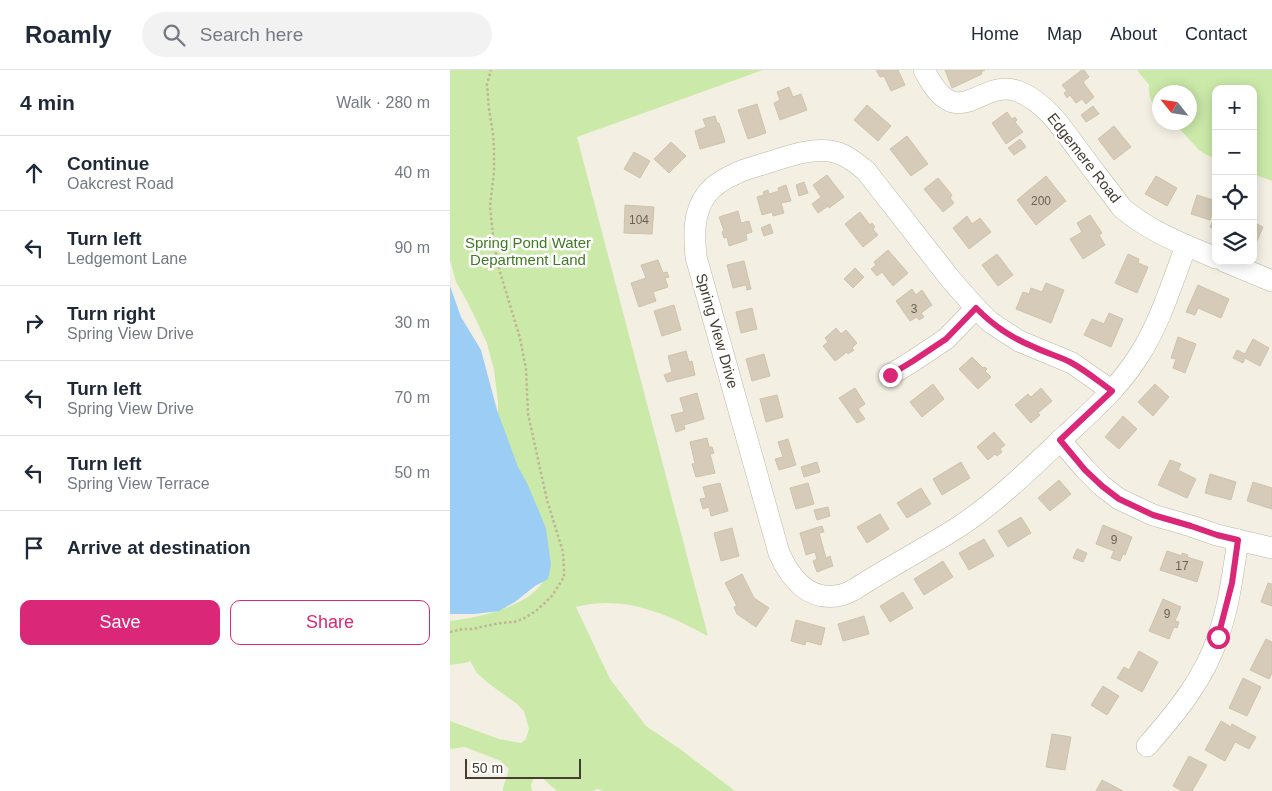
<!DOCTYPE html>
<html lang="en">
<head>
<meta charset="utf-8">
<style>
	:root { --surface:#fff; --page:#f2f2f3; --text:#1f2937; --muted:#747a83; --line:#e0e1e3; --accent:#db2777 }
	body { margin:0; font-family:Arial,sans-serif; background:var(--page); color:var(--text) }
	.controls { position:absolute; right:15px; top:15px; display:grid; overflow:hidden; border-radius:10px; box-shadow:0 2px 12px #0003 }
	.controls button { width:45px; height:45px; display:grid; place-items:center; padding:0; border:0; border-bottom:1px solid var(--line); background:var(--surface); color:var(--text); font:25px sans-serif }
	.compass { position:absolute; left:702px; top:15px; width:45px; height:45px; border-radius:50%; background:var(--surface); box-shadow:0 2px 12px #0003; rotate:300deg }
	.scale { position:absolute; left:15px; bottom:12px; width:116px; box-sizing:border-box; padding-left:5px; border:2px solid #453f33; border-top:0; font-size:14px; line-height:18px; white-space:nowrap; color:#453f33; -webkit-text-stroke:4px #fff; paint-order:stroke }
	.stop { position:absolute; width:15px; height:15px; margin:-11px; border:4px solid #db2777; border-radius:50%; background:#fff }
	.stop.end { background:#db2777; border-color:#fff; box-shadow:0 1px 5px #0008 }
	.list { margin:0; padding:0; list-style:none }
	h2 { display:flex; justify-content:space-between; align-items:center; height:65px; margin:0; padding:0 20px; font-size:21px }
	h2 small { font-size:16px; font-weight:400; color:var(--muted) }
	.list li { display:grid; grid-template-columns:32px 1fr auto; gap:15px; align-items:center; box-sizing:border-box; height:75px; padding:0 20px; border-top:1px solid var(--line) }
	.list b { display:block; font-size:19px; white-space:nowrap }
	.list p { margin:0; font-size:16px; white-space:nowrap; color:var(--muted) }
	.list em { font-size:16px; font-style:normal; color:var(--muted) }
	.actions { display:flex; gap:10px; padding:15px 20px }
	.actions a { flex:1; padding:11px 0; border:1px solid var(--accent); border-radius:10px; text-align:center; font-size:18px; color:var(--accent) }
	.actions .main { background:var(--accent); color:#fff }
	.icon { flex:none; width:28px; height:28px; fill:none; stroke:currentColor; stroke-width:2; stroke-linecap:round; stroke-linejoin:round }
	.map { position:relative; flex:none; width:822px; height:721px; overflow:hidden }
	header { display:flex; align-items:center; gap:30px; box-sizing:border-box; height:70px; padding:0 25px; background:var(--surface); border-bottom:1px solid var(--line) }
	header strong { font-size:24px }
	nav { display:flex; gap:28px; margin-inline-start:auto; font-size:18px }
	.search { width:350px; height:45px; background:var(--page); display:flex; align-items:center; gap:12px; box-sizing:border-box; padding:0 18px; border-radius:28px; color:var(--muted); font-size:19px }
	main { display:flex }
	aside { flex:1; background:var(--surface) }
	.map>svg:first-child { display:block }
</style>
</head>
<body>
<header>
<strong>Roamly</strong>
<div class="search"><svg class="icon" aria-label="search" viewBox="0 0 24 24"><circle cx="10" cy="10" r="6"/><path d="M15 15l6 6"/></svg>Search here</div>
<nav><a>Home</a><a>Map</a><a>About</a><a>Contact</a></nav>
</header>
<main>
<aside>
<h2>4 min<small>Walk · 280 m</small></h2>
<ul class="list">
<li><svg class="icon" aria-label="ahead" viewBox="0 0 24 24"><path d="M12 20V5M6 11l6-6 6 6"/></svg><div><b>Continue</b><p>Oakcrest Road</p></div><em>40 m</em></li>
<li><svg class="icon" aria-label="left" viewBox="0 0 24 24"><path d="M17 20v-9H6M10 6l-5 5 5 5"/></svg><div><b>Turn left</b><p>Ledgemont Lane</p></div><em>90 m</em></li>
<li><svg class="icon" aria-label="right" viewBox="0 0 24 24"><path d="M7 20v-9h11M14 6l5 5-5 5"/></svg><div><b>Turn right</b><p>Spring View Drive</p></div><em>30 m</em></li>
<li><svg class="icon" aria-label="left" viewBox="0 0 24 24"><path d="M17 20v-9H6M10 6l-5 5 5 5"/></svg><div><b>Turn left</b><p>Spring View Drive</p></div><em>70 m</em></li>
<li><svg class="icon" aria-label="left" viewBox="0 0 24 24"><path d="M17 20v-9H6M10 6l-5 5 5 5"/></svg><div><b>Turn left</b><p>Spring View Terrace</p></div><em>50 m</em></li>
<li><svg class="icon" aria-label="arrive" viewBox="0 0 24 24"><path d="M6 21V4h12l-3 4 3 4H6"/></svg><div><b>Arrive at destination</b></div></li>
</ul>
<div class="actions"><a class="main">Save</a><a>Share</a></div>
</aside>
<div class="map">
<svg width="822" height="721" viewBox="0 0 822 721">
	<rect width="100%" height="100%" fill="#f3efe3"/>
	<g fill="#cbeaa9">
		<path d="M0 0H313L127 67 258 566C217 544 174 524 126 537L160 609 196 656 230 679 285 721H154L147 719 143 721H107L92 708 84 707 81 715 82 721H53V718L59 699 51 691 15 677 0 679V651L49 669 71 673 76 669 79 659 74 641 67 634 38 613 27 603 20 591 15 593 0 595V551C27 548 77 537 92 513 95 509 95 502 96 498L68 403 48 347V332L44 300 37 273 18 233 6 212 0 190Z"/>
		<path d="M687 0H822V111L803 104V19H766V89L755 84 749 80 724 53 740 52V22H710L709 42C702 36 698 25 699 15Z"/>
	</g>
	<polygon fill="#9bcdf5" points="0,216 11,247 31,280 47,340 68,397 77,413 96,458 101,495 98,509 85,516 65,532 49,541 24,544 0,544"/>
	<g fill="#d5cbb8" stroke="#d0c3ab">
		<polygon points="426,0 448,0 455,15 441,21 434,6 430,7"/>
		<polygon points="495,0 535,0 531,2 532,4 502,18"/>
		<polygon points="632,0 634,0 639,7 633,12 644,27 636,34 632,29 626,33 620,25 617,28 614,23 617,21 612,15"/>
		<polygon points="339,17 343,27 351,24 357,40 330,50 324,33 330,30 327,22"/>
		<polygon points="307,34 316,63 298,69 288,40"/>
		<polygon points="417,35 441,56 428,71 404,50"/>
		<polygon points="643,36 649,44 636,52 631,45"/>
		<polygon points="557,42 562,49 565,47 567,50 565,52 573,62 556,74 542,53"/>
		<polygon points="265,46 267,53 269,53 275,72 250,79 245,61 256,57 253,49"/>
		<polygon points="664,56 681,77 664,90 648,69"/>
		<polygon points="457,66 478,94 461,106 440,79"/>
		<polygon points="570,69 576,77 564,85 558,78"/>
		<polygon points="221,72 236,86 219,103 204,89"/>
		<polygon points="184,82 200,91 190,108 174,99"/>
		<polygon points="377,105 394,127 379,138 378,136 368,143 362,134 371,127 363,115"/>
		<polygon points="596,106 616,131 586,155 567,130"/>
		<polygon points="706,106 727,118 717,136 695,124"/>
		<polygon points="488,108 502,125 500,128 504,133 493,142 474,119"/>
		<polygon points="354,112 358,123 349,126 346,115"/>
		<polygon points="336,115 341,131 331,133 334,143 323,146 322,142 312,145 307,127 314,125 313,122 318,120 319,124 329,121 328,118"/>
		<polygon points="747,125 766,131 760,150 741,144"/>
		<polygon points="175,135 204,137 202,164 174,163"/>
		<polygon points="288,141 291,153 299,151 302,162 296,164 297,170 279,176 277,167 274,168 272,162 274,161 269,147"/>
		<polygon points="410,142 420,155 422,153 425,157 423,159 428,165 413,177 395,154"/>
		<polygon points="640,145 652,163 649,165 655,175 633,189 620,169 632,162 627,153"/>
		<polygon points="766,145 766,160 760,157"/>
		<polygon points="517,146 522,154 530,148 541,162 519,179 503,158"/>
		<polygon points="803,152 813,157 804,178 803,178"/>
		<polygon points="320,154 323,163 314,166 311,158"/>
		<polygon points="438,180 458,203 443,216 432,202 427,206 421,199 426,195 424,192"/>
		<polygon points="547,184 563,205 548,216 532,195"/>
		<polygon points="678,184 689,189 688,193 698,197 687,223 665,213"/>
		<polygon points="208,190 213,203 217,202 219,207 215,208 218,217 203,222 206,231 189,237 181,213 196,208 191,195"/>
		<polygon points="294,191 301,219 297,220 296,215 283,218 277,195"/>
		<polygon points="405,198 414,207 403,218 394,209"/>
		<polygon points="596,213 614,220 601,253 566,239 573,222 579,224 581,218 592,222"/>
		<polygon points="748,215 779,229 771,248 748,238 745,245 736,242"/>
		<polygon points="462,219 466,225 472,220 482,235 471,243 474,247 469,250 467,247 460,251 446,231"/>
		<polygon points="224,235 231,260 212,266 204,241"/>
		<polygon points="302,238 307,259 291,263 286,242"/>
		<polygon points="659,243 673,249 661,277 634,265 642,249 654,254"/>
		<polygon points="386,258 391,264 396,260 407,273 402,278 404,280 398,284 397,282 385,291 373,276 378,272 375,268"/>
		<polygon points="728,267 746,274 735,303 723,298 726,289 721,288"/>
		<polygon points="803,269 819,278 810,296 795,288 793,293 783,288 787,280 795,284"/>
		<polygon points="236,281 239,292 242,291 245,305 217,312 214,305 222,302 218,286"/>
		<polygon points="314,284 320,306 302,311 296,289"/>
		<polygon points="522,287 533,298 535,297 537,299 535,301 541,307 528,319 509,299"/>
		<polygon points="483,314 494,329 472,347 460,332"/>
		<polygon points="705,314 719,327 703,346 688,332"/>
		<polygon points="405,318 415,334 408,339 415,349 407,353 389,328"/>
		<polygon points="591,318 602,331 588,343 590,345 581,353 565,335 578,324 581,327"/>
		<polygon points="247,323 254,349 234,355 235,359 226,362 221,345 234,342 230,328"/>
		<polygon points="327,325 333,347 316,352 310,329"/>
		<polygon points="673,346 687,359 669,379 655,367"/>
		<polygon points="544,362 555,375 550,379 552,382 547,386 545,384 538,390 527,377"/>
		<polygon points="257,368 259,377 262,377 264,383 260,384 265,403 246,407 242,394 245,393 240,372"/>
		<polygon points="338,369 346,395 329,400 325,389 333,387 328,372"/>
		<polygon points="720,390 731,394 728,400 746,409 737,428 708,415"/>
		<polygon points="367,392 370,402 354,407 351,397"/>
		<polygon points="511,392 520,408 492,425 483,409"/>
		<polygon points="760,404 786,412 781,430 755,423"/>
		<polygon points="609,410 621,424 600,441 588,428"/>
		<polygon points="803,412 822,418 822,439 797,431"/>
		<polygon points="270,413 278,441 261,446 259,437 253,439 250,429 256,428 253,417"/>
		<polygon points="358,413 364,434 346,439 340,418"/>
		<polygon points="471,418 481,434 457,448 447,433"/>
		<polygon points="378,437 380,446 367,450 364,440"/>
		<polygon points="430,444 439,459 417,473 407,457"/>
		<polygon points="571,447 581,463 558,477 548,461"/>
		<polygon points="653,455 682,467 675,485 673,484 670,491 661,488 664,481 646,474"/>
		<polygon points="372,456 374,462 369,463 376,488 380,486 383,496 367,502 363,491 367,489 365,482 356,485 350,463"/>
		<polygon points="282,458 289,486 271,491 264,463"/>
		<polygon points="534,469 544,486 519,500 509,483"/>
		<polygon points="627,479 637,483 633,492 623,488"/>
		<polygon points="717,481 732,486 732,483 738,485 737,487 753,492 747,512 710,500"/>
		<polygon points="493,491 503,507 474,525 464,509"/>
		<polygon points="292,504 304,528 319,538 306,557 287,544 284,537 287,536 275,513"/>
		<polygon points="818,513 822,514 822,536 811,532"/>
		<polygon points="453,522 463,538 440,552 430,536"/>
		<polygon points="713,529 731,537 725,551 729,552 727,558 724,557 719,569 699,561"/>
		<polygon points="414,546 419,564 393,571 388,554"/>
		<polygon points="346,550 375,558 371,575 356,571 355,575 341,571"/>
		<polygon points="816,569 822,572 822,603 819,609 800,600"/>
		<polygon points="689,581 708,592 692,622 667,608 674,597 679,600"/>
		<polygon points="793,608 811,617 797,646 779,638"/>
		<polygon points="653,616 669,626 657,645 641,635"/>
		<polygon points="771,651 781,657 782,654 806,667 799,679 785,672 775,691 755,680"/>
		<polygon points="602,664 621,667 615,700 596,697"/>
		<polygon points="739,686 757,695 742,721 732,721 723,716"/>
		<polygon points="652,710 673,721 646,721"/>
	</g>
	<g fill="none" stroke-linecap="round" stroke-linejoin="round">
		<defs>
			<g id="minor">
				<path d="M474 0C509 69 530 5 570 22 597 34 612 58 629 81 643 100 658 119 672 138 700 162 733 174 766 188"/>
				<polyline points="774,191 822,211"/>
				<polyline points="440,305 463,291 496,269 526,238"/>
				<path d="M662 321 622 293 569 271 540 252 526 238 502 211 416 101C405 92 394 83 380 81 357 78 334 88 313 94 304 97 295 99 287 103 276 108 264 114 256 125 243 143 244 165 246 187L329 483C340 508 359 533 391 525 396 524 401 521 405 519 439 497 476 478 510 456 549 430 582 397 616 365 642 341 669 317 688 287 710 253 722 213 736 176"/>
				<polyline points="610,370 635,399 652,416 669,429 703,445 741,456 767,465 822,478"/>
				<path d="M697 676C726 643 754 609 768 567 779 536 783 503 788 470"/>
			</g>
		</defs>
		<use href="#minor" stroke="#bfb7a5" stroke-width="22"/>
		<polyline stroke="#c1b396" stroke-width="2.5" stroke-dasharray="2.5 2.5" stroke-linecap="butt" points="0,562 13,559 22,559 50,553 64,552 73,549 86,541 102,526 114,507 114,501 113,482 97,430 78,344 76,299 70,268 50,202 44,175 40,136 44,102 44,79 43,64 39,39 37,14 41,0"/>
		<use href="#minor" stroke="#fff" stroke-width="21"/>
	</g>
	<g fill="none" stroke-linecap="round" stroke-linejoin="round">
		<path stroke="#db2777" stroke-width="6" d="M440 305 463 291 496 269 526 238C544 256 560 267 584 277 596 283 608 286 620 292 635 300 648 311 662 321L610 370 635 400 652 416 669 429 703 445 741 456 767 465 788 470 782 513 768 567"/>
	</g>
	<g text-anchor="middle" stroke-width="5" stroke-linejoin="round" paint-order="stroke">
		<g font-size="12" fill="#696254">
			<text x="591" y="135">200</text>
			<text x="189" y="154">104</text>
			<text x="464" y="243">3</text>
			<text x="664" y="474">9</text>
			<text x="732" y="500">17</text>
			<text x="717" y="548">9</text>
		</g>
		<g font-size="15" fill="#453f33" stroke="#fff">
			<text transform="translate(634 88) rotate(52)" y="5">Edgemere Road</text>
			<text transform="translate(267 261) rotate(74)" y="5">Spring View Drive</text>
		</g>
		<g font-size="15" fill="#417a23" stroke="#fff">
			<text x="78" y="178">Spring Pond Water<tspan x="78" dy="17">Department Land</tspan></text>
		</g>
	</g>
</svg>
<div class="controls">
<button>+</button>
<button>−</button>
<button><svg class="icon" aria-label="locate" viewBox="0 0 24 24"><circle cx="12" cy="12" r="6"/><path d="M12 2v4M12 18v4M2 12h4M18 12h4"/></svg></button>
<button><svg class="icon" aria-label="layers" viewBox="0 0 24 24"><path d="M12 4l9 5-9 5-9-5zM3 14l9 5 9-5"/></svg></button>
</div>
<svg class="compass" viewBox="-18 -18 36 36"><path d="M0-13l5 13h-10z" fill="#e53935"/><path d="M0 13l5-13h-10z" fill="#747a83"/></svg>
<div class="scale">50 m</div>
<div class="stop" style="left:768px;top:567px"></div>
<div class="stop end" style="left:440px;top:305px"></div>
</div>
</main>
</body>
</html>
